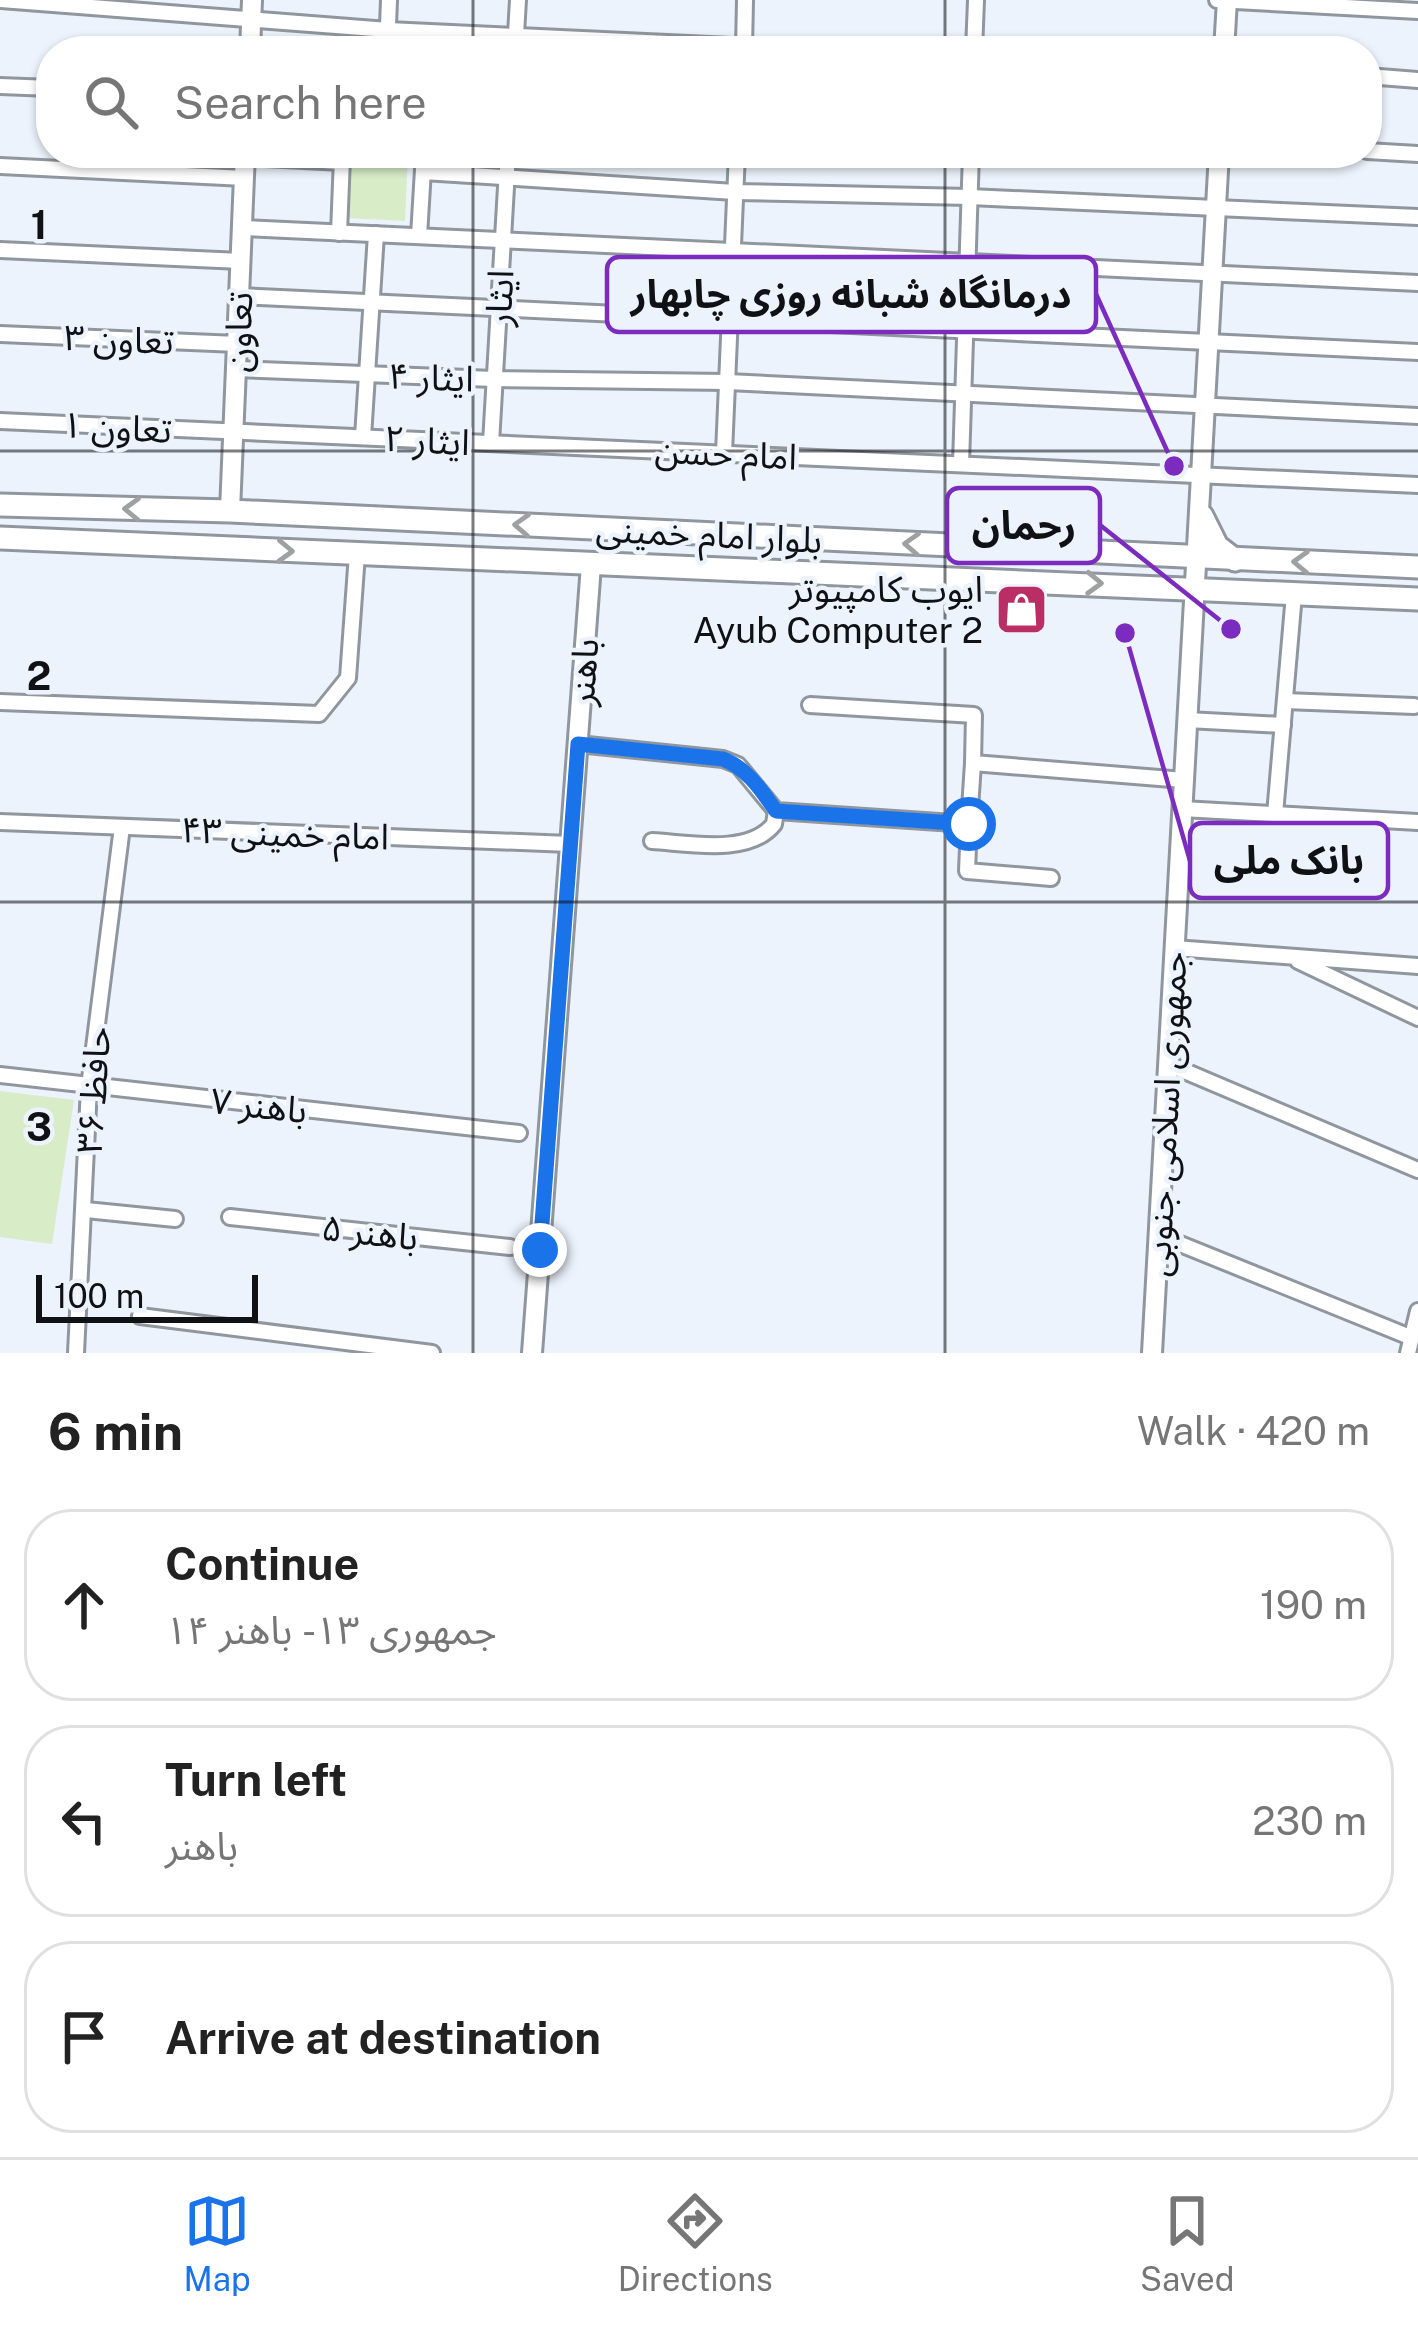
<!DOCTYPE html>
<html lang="en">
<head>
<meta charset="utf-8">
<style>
	:root { --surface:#fff; --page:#f2f2f2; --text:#222; --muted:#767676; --line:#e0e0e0; --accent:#1a73e8 }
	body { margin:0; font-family:"Public Sans","Noto Sans Arabic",sans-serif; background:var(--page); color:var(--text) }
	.scale { position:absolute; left:36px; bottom:30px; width:222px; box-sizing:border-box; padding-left:12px; border:6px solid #0f1114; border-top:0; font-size:33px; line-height:42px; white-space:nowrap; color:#0f1114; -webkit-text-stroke:9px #ecf3fc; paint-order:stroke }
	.stop { position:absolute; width:36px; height:36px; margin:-27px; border:9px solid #1a73e8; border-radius:50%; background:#fff }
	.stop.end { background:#1a73e8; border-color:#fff; box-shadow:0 3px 12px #0008 }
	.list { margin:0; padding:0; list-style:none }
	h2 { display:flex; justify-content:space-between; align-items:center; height:156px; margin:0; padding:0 48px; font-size:51px }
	h2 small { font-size:39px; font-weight:400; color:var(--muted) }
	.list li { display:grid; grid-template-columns:78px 1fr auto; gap:36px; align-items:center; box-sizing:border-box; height:192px; margin:0 24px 24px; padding:0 24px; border:3px solid var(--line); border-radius:48px }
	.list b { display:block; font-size:45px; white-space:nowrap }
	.list p { margin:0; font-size:39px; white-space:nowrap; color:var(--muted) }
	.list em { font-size:39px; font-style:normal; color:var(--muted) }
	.icon { flex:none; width:66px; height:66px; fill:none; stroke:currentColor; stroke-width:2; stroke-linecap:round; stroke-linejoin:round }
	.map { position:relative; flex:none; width:1418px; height:1353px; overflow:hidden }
	.search { position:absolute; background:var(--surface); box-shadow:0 3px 9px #0004; left:36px; right:36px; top:36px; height:132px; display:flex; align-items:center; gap:30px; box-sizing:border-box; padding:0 42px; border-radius:48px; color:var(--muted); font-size:45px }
	.sheet { height:804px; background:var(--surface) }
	nav { display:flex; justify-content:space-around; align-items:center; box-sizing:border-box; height:168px; border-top:3px solid var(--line); background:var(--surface); font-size:33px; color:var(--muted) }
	nav a { display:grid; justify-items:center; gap:6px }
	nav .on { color:var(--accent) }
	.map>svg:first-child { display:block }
</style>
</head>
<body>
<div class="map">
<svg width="1418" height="1353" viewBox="0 0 1418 1353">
	<rect width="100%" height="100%" fill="#ecf3fc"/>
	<g fill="#d8ecc8">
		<polygon points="350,153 408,153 405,221 347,218"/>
		<polygon points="0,1091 74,1100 52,1244 0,1237"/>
	</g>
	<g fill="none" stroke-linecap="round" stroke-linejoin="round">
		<defs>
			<g id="street">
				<polyline points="1,0 388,30 837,51"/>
				<polyline points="1217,0 1418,11"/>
				<polyline points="744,49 745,0"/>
				<polyline points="387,51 389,0"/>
				<polyline points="515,51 518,0"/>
				<polyline points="974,51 976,0"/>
				<polyline points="1367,76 1418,80"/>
				<polyline points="0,86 51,88"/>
				<polyline points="1367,151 1418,154"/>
				<polyline points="245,157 342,162"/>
				<polyline points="0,166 245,178"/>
				<polyline points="423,172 735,192 970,197 1418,217"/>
				<polyline points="243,228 1418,283"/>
				<polyline points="339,233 342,158"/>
				<polyline points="419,236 424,153"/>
				<polyline points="0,250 241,261"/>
				<polyline points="240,296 1418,352"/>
				<polyline points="0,334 238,344"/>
				<polyline points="237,369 494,379 728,382 1418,416"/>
				<polyline points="0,421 1418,485"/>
				<polyline points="363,437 376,234"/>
				<polyline points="491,443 508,153"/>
				<polyline points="724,453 737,153"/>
				<polyline points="961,464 971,153"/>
				<polyline points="1285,701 1414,706"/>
				<polyline points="0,702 319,714 348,678 357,554"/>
				<polyline points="810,705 974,715 973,763"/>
				<polyline points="1187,720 1283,725"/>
				<polyline points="578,744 723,759 738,765 776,811 969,824 973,763 1184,780"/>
				<polyline points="1182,809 1418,822"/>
				<polyline points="1275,814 1294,594"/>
				<polyline points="0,822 570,844"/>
				<polyline points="969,824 967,871 1051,878"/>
				<path d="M652 841C688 843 749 856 774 824L776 811"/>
				<polyline points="1174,948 1418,966"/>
				<polyline points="1298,961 1418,1018"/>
				<polyline points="1168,1064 1418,1170"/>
				<polyline points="0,1075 519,1133"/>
				<polyline points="86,1210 175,1219"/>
				<polyline points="230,1217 510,1247"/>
				<polyline points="1158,1235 1410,1337"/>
				<polyline points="140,1316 432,1353"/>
				<polyline points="76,1353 89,1087 122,827"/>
				<polyline points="1408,1353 1418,1311"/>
			</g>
			<g id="secondary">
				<polyline points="250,51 252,0"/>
				<polyline points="1224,51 1227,0"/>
				<polyline points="230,511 245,153"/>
				<polyline points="532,1353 591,565"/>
				<polyline points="1152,1353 1219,153"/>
			</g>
			<g id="primary">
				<polyline points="0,505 230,511 1418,567"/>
				<polyline points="1202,516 1217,546 1235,560"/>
				<polyline points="0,538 1418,599"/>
			</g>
		</defs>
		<use href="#street" stroke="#90969e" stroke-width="20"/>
		<use href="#secondary" stroke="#90969e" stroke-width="24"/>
		<use href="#primary" stroke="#90969e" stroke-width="27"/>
		<use href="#street" stroke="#fff" stroke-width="14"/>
		<use href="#secondary" stroke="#fff" stroke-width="18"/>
		<use href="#primary" stroke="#fff" stroke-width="21"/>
	</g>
	<defs><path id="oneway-chevron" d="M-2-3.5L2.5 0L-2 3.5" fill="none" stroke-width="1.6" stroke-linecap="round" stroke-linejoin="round" transform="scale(3)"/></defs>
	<g stroke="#9fa0a1">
		<use href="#oneway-chevron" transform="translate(132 509) rotate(-178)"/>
		<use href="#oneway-chevron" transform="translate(522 525) rotate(-177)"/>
		<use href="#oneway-chevron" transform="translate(912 544) rotate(-177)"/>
		<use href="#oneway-chevron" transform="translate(285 551) rotate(2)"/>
		<use href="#oneway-chevron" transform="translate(1301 562) rotate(-178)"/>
		<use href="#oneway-chevron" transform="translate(1094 583) rotate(2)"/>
	</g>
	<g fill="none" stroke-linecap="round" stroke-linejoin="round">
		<path stroke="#1a73e8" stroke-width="15" d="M540 1250 578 744 723 759C748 769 761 790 776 811L969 824"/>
	</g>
	<path fill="none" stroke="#0f1114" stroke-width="3" stroke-opacity="0.55" d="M473 0V51M945 0V51M473 153V1353M945 153V1353M0 451H1418M0 902H1418"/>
	<defs>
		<symbol id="shop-square" viewBox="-11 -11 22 22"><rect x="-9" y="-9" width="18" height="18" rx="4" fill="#ba2e65" stroke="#ecf3fc"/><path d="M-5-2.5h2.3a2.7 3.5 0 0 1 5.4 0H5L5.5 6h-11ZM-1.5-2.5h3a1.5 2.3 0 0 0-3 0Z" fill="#fff"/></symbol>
	</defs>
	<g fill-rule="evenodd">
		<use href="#shop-square" x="992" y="580" width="59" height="59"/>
	</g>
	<g text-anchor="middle" stroke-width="9" stroke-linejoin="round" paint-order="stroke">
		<g font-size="36" fill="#0f1114" stroke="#ecf3fc">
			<text transform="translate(499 298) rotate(-87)" y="13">ایثار</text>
			<text transform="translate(238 332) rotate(-88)" y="13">تعاون</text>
			<text transform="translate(119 339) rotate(2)" y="13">تعاون ۳</text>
			<text transform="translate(431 377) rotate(2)" y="13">ایثار ۴</text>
			<text transform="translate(117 427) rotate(3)" y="13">تعاون ۱</text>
			<text transform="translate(427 440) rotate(3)" y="13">ایثار ۲</text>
			<text transform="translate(726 453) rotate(3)" y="13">امام حسن</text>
			<text transform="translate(709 534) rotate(3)" y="13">بلوار امام خمینی</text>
			<text transform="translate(583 672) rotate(-86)" y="13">باهنر</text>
			<text transform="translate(285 833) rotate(2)" y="13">امام خمینی ۴۳</text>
			<text transform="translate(93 1090) rotate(-86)" y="13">حافظ ۳۶</text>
			<text transform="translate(259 1105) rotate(6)" y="13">باهنر ۷</text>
			<text transform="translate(1165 1114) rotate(-87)" y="13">جمهوری اسلامی جنوبی</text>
			<text transform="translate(370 1232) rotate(6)" y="13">باهنر ۵</text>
		</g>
		<g font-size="36" fill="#0f1114" stroke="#ecf3fc" text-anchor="end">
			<text x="983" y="602">ایوب کامپیوتر<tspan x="983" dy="41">Ayub Computer 2</tspan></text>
		</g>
	</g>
	<g font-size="39" text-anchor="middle" font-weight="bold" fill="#0f1114" stroke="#ecf3fc" stroke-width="9" stroke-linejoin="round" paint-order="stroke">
		<text x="39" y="239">1</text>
		<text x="39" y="690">2</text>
		<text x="39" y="1141">3</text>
	</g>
	<path fill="none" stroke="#7b2cbf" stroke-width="4.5" d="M1174 466L1096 294M1231 629L1100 525M1125 633L1190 861"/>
	<g fill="#7b2cbf" stroke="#ecf3fc" stroke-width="4.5">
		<circle cx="1174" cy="466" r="12"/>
		<circle cx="1231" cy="629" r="12"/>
		<circle cx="1125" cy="633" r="12"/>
	</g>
	<g fill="#ecf3fc" stroke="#7b2cbf" stroke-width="4.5">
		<rect x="607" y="257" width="489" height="75" rx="12"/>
		<rect x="947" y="488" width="153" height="75" rx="12"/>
		<rect x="1190" y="823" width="198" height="75" rx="12"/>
	</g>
	<g font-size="39" text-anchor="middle" font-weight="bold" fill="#0f1114">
		<text x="851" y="308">درمانگاه شبانه روزی چابهار</text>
		<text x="1024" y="539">رحمان</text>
		<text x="1289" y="874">بانک ملی</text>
	</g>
</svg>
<div class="scale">100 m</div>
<div class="stop" style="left:969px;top:824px"></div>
<div class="stop end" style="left:540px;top:1250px"></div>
<div class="search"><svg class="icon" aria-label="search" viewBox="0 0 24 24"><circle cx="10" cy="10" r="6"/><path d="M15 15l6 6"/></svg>Search here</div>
</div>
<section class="sheet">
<h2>6 min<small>Walk · 420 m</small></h2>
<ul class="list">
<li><svg class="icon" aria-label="ahead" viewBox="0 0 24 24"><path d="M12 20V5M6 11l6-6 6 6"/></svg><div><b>Continue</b><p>جمهوری ۱۳ - باهنر ۱۴</p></div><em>190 m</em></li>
<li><svg class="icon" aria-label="left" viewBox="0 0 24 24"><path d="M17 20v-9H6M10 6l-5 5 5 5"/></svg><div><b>Turn left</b><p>باهنر</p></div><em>230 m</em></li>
<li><svg class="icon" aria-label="arrive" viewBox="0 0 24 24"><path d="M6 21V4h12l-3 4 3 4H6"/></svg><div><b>Arrive at destination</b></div></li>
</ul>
</section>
<nav>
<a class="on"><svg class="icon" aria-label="map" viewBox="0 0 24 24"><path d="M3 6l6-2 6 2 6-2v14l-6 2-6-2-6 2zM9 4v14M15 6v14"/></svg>Map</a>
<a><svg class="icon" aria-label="directions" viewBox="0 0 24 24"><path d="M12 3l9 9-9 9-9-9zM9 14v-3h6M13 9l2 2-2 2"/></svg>Directions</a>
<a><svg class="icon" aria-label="saved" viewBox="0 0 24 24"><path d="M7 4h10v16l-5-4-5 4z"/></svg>Saved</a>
</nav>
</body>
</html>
